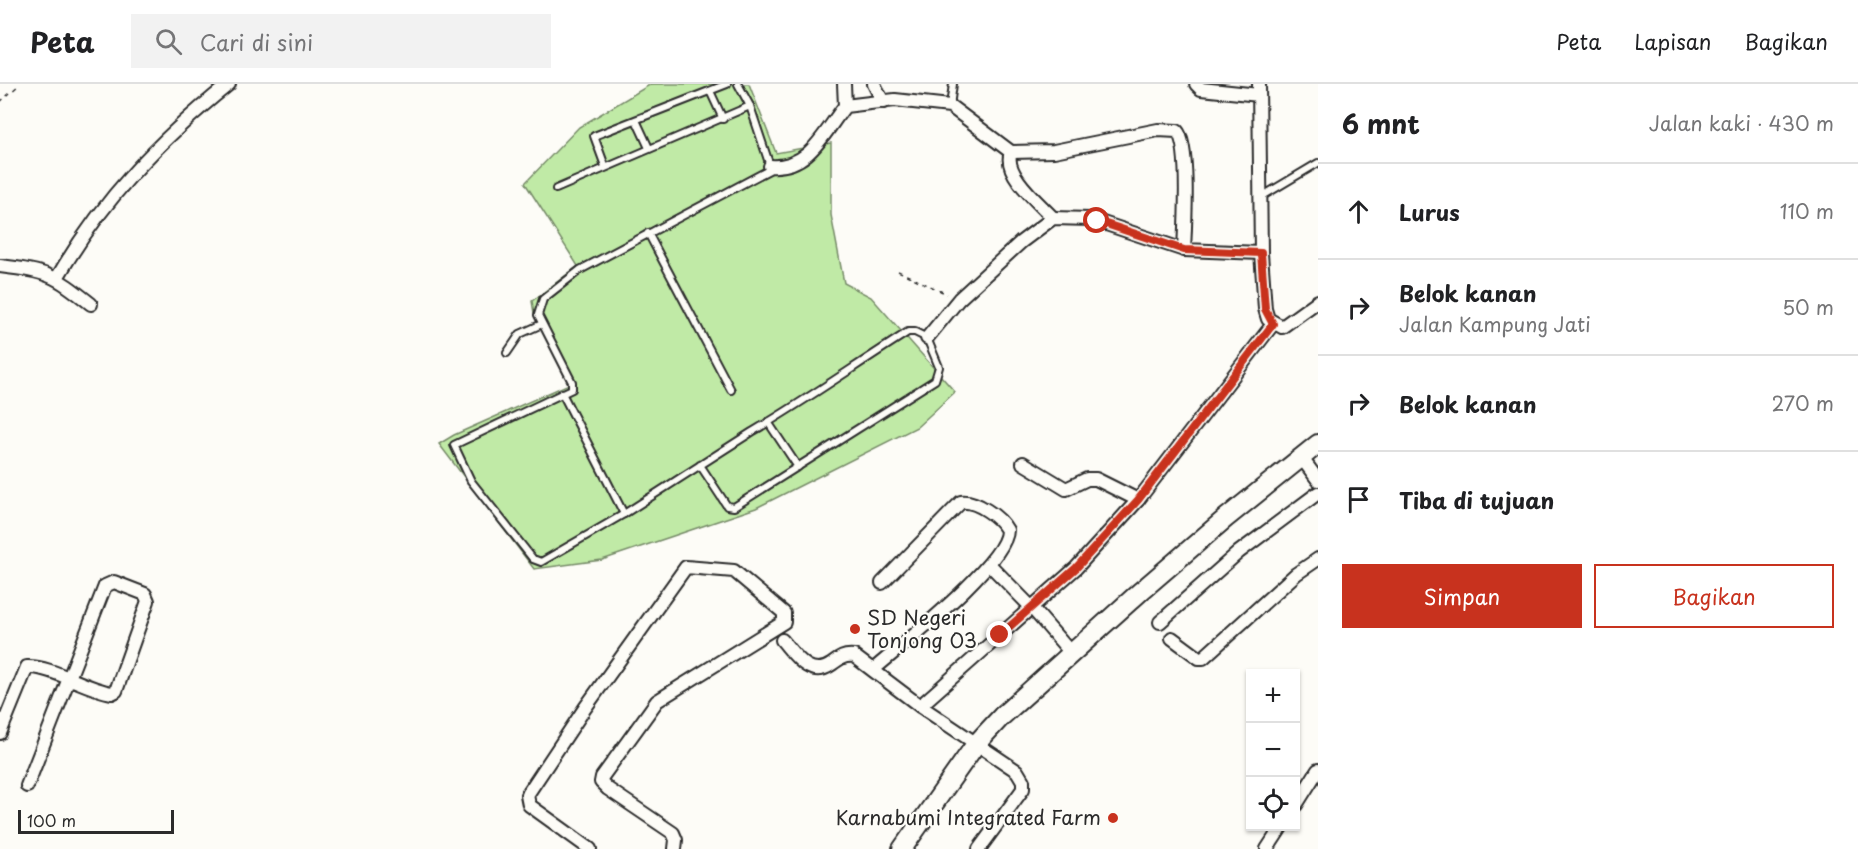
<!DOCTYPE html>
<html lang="id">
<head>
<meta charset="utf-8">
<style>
	:root { --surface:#fff; --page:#f2f2f2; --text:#202124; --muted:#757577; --line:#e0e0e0; --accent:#c8321e }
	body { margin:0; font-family:"Playpen Sans",sans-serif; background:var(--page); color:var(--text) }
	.controls { position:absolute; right:18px; bottom:18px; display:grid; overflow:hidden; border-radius:0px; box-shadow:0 2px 4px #0004 }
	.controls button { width:54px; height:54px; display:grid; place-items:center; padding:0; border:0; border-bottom:2px solid var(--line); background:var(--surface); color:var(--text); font:30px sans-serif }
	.scale { position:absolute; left:18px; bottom:15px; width:156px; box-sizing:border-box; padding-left:6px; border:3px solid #2b2b2b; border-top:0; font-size:16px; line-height:21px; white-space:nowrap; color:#2b2b2b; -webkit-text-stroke:4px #fdfcf7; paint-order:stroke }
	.stop { position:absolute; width:18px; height:18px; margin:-14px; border:4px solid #c8321e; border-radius:50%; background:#fff }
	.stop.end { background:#c8321e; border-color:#fff; box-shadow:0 2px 6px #0008 }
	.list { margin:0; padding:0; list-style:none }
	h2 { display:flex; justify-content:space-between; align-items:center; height:78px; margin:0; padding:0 24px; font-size:26px }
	h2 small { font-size:20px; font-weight:400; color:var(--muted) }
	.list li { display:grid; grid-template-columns:39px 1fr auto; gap:18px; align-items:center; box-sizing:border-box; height:96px; padding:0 24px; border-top:2px solid var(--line) }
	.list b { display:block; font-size:22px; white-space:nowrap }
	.list p { margin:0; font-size:20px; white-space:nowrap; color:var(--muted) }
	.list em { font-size:20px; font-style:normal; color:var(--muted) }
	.actions { display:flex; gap:12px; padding:18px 24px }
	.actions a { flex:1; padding:14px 0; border:2px solid var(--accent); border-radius:0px; text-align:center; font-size:21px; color:var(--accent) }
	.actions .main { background:var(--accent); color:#fff }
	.icon { flex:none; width:33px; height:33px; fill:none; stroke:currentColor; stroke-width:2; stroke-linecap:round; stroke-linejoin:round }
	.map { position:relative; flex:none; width:1318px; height:765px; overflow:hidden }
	header { display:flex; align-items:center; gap:36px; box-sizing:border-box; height:84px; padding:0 30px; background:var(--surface); border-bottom:2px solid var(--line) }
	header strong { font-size:28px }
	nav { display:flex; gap:33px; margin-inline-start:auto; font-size:21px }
	.search { width:420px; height:54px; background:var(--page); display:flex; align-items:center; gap:15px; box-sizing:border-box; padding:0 21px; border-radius:0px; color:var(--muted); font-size:22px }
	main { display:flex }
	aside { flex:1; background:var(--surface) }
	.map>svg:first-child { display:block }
</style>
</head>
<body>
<header>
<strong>Peta</strong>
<div class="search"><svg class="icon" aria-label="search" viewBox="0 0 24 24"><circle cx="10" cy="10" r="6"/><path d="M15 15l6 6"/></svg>Cari di sini</div>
<nav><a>Peta</a><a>Lapisan</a><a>Bagikan</a></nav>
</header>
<main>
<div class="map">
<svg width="1318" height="765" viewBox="0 0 1318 765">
	<rect width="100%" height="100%" fill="#fdfcf7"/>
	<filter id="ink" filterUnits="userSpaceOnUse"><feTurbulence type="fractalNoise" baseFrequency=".0167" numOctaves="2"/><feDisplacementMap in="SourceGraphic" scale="12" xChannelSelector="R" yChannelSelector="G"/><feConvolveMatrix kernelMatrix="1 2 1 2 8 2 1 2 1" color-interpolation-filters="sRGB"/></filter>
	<g filter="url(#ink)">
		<polygon fill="#c0eaa6" stroke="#768a68" stroke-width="1.5" points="651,0 749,0 776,69 831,59 831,131 844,199 871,213 955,308 917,343 756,424 602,476 534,485 439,360 454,351 569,300 534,229 532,217 578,182 525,99 579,43"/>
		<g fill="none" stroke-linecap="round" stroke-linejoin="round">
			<defs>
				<g id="lane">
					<polyline points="710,7 723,35"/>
					<polyline points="950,22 953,0"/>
					<polyline points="636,36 649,64"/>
					<polyline points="605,82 594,52 727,0"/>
					<polyline points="556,105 750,22"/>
					<polyline points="1261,113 1318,79"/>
					<polyline points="648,149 731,306"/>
					<polyline points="507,269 520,250 542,240"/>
					<polyline points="562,309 624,430"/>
					<polyline points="768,338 798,383"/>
					<path d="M700 381 727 422 734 423 935 296 939 283 927 254 915 248H908C856 281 805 317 752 348L624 430 541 478 533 475 471 397 454 361 572 305V298L538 231 543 215 580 186 769 86 770 82 750 22 738 0"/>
				</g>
				<g id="street">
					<polyline points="844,0 845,22"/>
					<polyline points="874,0 883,18"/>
					<polyline points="1196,0 1201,5 1259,11"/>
					<polyline points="1259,0 1261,169 1265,225 1268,235 1282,243 1318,217"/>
					<path d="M1011 68 1054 67 1158 46 1177 47C1190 60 1185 145 1184 166L1261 169"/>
					<path d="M770 82C810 85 824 48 845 22L895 16 950 22 1011 68C1002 89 1039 119 1053 134"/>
					<path d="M0 182C49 188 53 190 91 220"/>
					<path d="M57 194C103 115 158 57 229 0"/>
					<polyline points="927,254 959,215 1021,158 1053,134 1091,135 1184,166"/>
					<polyline points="1301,373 1318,396"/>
					<polyline points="1023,379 1066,405 1087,395 1096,395 1138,416"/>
					<polyline points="990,481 1032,524 1072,570"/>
					<polyline points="1160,538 1239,468 1318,409"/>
					<polyline points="1172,554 1199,574 1203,574 1296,490 1318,475"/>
					<path d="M782 556C795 571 810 596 832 580 840 574 844 571 854 572L920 622 1017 687 1023 697V705L979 765"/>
					<path d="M873 586C899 563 1008 478 1007 446 1000 433 976 416 961 418L882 499"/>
					<polyline points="920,622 1076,484 1138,416 1273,240"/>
					<path d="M0 649 27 583C52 582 85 605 112 609L116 607 148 517 145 510 114 498 105 502 27 702"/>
					<polyline points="1296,721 1318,686"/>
					<polyline points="590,765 529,721 527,711 585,624 686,483 734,487 784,529 784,538 657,617 602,693 601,698 608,705 673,749 676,756 675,765"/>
					<polyline points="1267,765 1282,742"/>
				</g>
				<polyline id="secondary" points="902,765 976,660 1002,632 1141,507 1226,434 1318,360"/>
			</defs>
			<use href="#lane" stroke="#2b2b2b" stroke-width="10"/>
			<use href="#street" stroke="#2b2b2b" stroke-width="16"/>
			<use href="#secondary" stroke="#2b2b2b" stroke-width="22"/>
			<g stroke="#2b2b2b" stroke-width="1.5" stroke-dasharray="4.5 4.5" stroke-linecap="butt">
				<polyline points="0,18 20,0"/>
				<polyline points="898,187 947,210"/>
			</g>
			<use href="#lane" stroke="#fdfcf7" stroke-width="6"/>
			<use href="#street" stroke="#fdfcf7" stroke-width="12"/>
			<use href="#secondary" stroke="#fdfcf7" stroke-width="18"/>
		</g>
	</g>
	<g fill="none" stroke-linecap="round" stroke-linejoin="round" filter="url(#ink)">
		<polyline stroke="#c8321e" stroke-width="8" points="1000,551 1076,484 1138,416 1273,240 1265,225 1261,169 1184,166 1097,137"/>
	</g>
	<g fill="#c8321e" stroke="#fdfcf7" stroke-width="2">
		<circle cx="855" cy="545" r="6"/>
		<circle cx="1113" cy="734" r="6"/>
	</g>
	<g text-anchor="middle" stroke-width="4.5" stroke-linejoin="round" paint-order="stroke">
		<g font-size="20" fill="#2b2b2b" stroke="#fdfcf7" text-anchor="start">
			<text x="867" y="541">SD Negeri<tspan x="867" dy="23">Tonjong 03</tspan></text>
			<text x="1101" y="741" text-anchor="end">Karnabumi Integrated Farm</text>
		</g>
	</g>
</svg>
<div class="controls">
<button>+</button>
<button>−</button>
<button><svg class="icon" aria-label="locate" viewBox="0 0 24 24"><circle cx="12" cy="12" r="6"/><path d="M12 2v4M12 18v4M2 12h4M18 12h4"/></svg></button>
</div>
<div class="scale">100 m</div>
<div class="stop" style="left:1097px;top:137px"></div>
<div class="stop end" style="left:1000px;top:551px"></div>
</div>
<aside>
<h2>6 mnt<small>Jalan kaki · 430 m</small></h2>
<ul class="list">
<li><svg class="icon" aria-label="ahead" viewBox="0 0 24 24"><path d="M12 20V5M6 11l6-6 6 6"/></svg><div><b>Lurus</b></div><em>110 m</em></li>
<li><svg class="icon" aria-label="right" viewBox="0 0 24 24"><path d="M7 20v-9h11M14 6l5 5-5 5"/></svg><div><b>Belok kanan</b><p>Jalan Kampung Jati</p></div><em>50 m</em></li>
<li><svg class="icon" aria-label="right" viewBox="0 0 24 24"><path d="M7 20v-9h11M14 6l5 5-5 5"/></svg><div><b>Belok kanan</b></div><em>270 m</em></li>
<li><svg class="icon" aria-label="arrive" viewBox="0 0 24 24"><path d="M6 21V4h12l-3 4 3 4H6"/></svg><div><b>Tiba di tujuan</b></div></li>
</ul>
<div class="actions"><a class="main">Simpan</a><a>Bagikan</a></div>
</aside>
</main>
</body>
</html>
